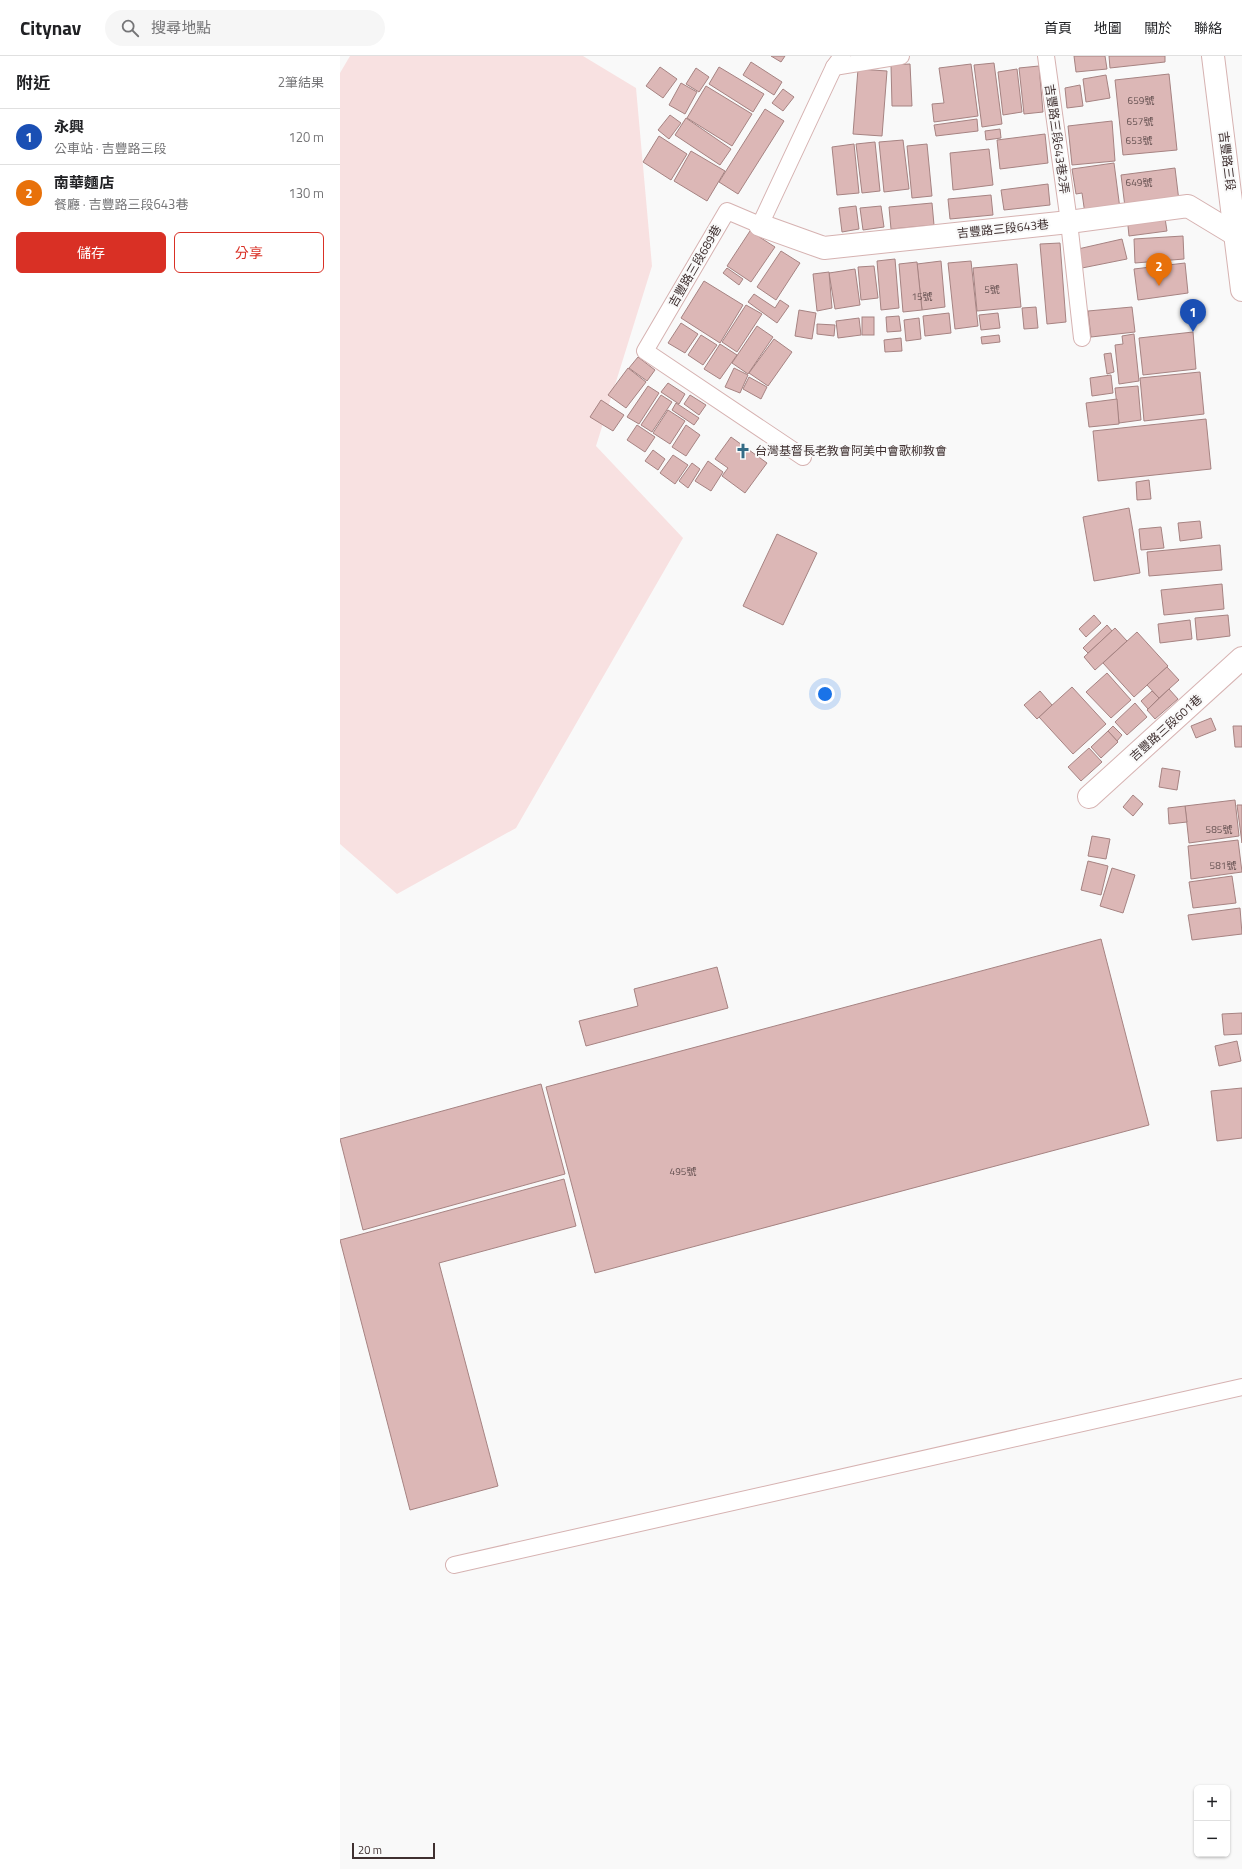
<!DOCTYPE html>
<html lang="zh-TW">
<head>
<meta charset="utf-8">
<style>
	:root { --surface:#fff; --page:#f6f6f6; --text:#202124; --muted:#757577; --line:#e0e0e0; --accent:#d93025 }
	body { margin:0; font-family:"Titillium Web","Noto Sans TC",sans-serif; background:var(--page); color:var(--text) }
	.controls { position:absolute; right:12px; bottom:12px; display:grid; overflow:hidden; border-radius:6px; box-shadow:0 1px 3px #0004 }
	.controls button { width:36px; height:36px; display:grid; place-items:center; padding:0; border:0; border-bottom:1px solid var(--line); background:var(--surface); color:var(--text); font:20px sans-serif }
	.scale { position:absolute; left:12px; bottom:10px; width:83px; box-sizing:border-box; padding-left:4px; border:2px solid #3f3030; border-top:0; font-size:11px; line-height:14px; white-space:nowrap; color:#3f3030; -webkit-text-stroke:3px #f9f9f9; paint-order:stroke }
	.you { position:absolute; left:485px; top:638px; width:14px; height:14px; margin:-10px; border:3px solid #fff; border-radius:50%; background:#1a73e8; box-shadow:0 0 0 6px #1a73e833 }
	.badge { display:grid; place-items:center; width:26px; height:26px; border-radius:50%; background:var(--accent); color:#fff; font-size:13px; font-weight:700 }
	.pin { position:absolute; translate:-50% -33px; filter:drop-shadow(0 1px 2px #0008) }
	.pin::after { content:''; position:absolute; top:21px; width:14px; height:12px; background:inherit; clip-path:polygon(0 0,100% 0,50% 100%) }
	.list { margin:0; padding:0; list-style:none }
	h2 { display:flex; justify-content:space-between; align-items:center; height:52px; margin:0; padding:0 16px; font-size:17px }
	h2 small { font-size:13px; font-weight:400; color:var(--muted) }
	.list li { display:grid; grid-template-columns:26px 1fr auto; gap:12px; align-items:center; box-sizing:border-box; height:56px; padding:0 16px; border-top:1px solid var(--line) }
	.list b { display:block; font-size:15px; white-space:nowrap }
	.list p { margin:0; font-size:13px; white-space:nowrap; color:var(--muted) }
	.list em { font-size:13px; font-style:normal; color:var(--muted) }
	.actions { display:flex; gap:8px; padding:12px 16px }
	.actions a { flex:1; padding:9px 0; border:1px solid var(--accent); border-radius:6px; text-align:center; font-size:14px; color:var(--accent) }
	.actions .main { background:var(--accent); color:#fff }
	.icon { flex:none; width:22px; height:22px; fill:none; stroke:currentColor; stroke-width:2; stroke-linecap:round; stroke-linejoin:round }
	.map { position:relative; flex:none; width:902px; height:1813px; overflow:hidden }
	header { display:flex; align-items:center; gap:24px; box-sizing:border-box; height:56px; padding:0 20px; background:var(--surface); border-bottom:1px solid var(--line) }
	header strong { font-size:19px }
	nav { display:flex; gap:22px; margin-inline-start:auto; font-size:14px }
	.search { width:280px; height:36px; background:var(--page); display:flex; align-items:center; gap:10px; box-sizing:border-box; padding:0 14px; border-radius:22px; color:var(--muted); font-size:15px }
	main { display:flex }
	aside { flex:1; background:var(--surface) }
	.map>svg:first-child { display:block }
</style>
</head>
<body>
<header>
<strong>Citynav</strong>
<div class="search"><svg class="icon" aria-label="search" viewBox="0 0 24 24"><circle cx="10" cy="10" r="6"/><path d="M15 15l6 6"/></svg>搜尋地點</div>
<nav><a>首頁</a><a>地圖</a><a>關於</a><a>聯絡</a></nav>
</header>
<main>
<aside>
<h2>附近<small>2筆結果</small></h2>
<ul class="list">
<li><span class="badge" style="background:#1a4fb4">1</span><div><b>永興</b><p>公車站 · 吉豐路三段</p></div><em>120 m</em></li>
<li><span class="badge" style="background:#e8710a">2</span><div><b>南華麵店</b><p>餐廳 · 吉豐路三段643巷</p></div><em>130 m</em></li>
</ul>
<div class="actions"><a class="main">儲存</a><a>分享</a></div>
</aside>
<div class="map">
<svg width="902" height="1813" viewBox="0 0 902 1813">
	<rect width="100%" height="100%" fill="#f9f9f9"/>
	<polygon fill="#f8e1e1" points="10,0 243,0 296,32 312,210 256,390 343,482 176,772 57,838 0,788 0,17"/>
	<g fill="#dcb7b6" stroke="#a68382">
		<polygon points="431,0 445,0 441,6"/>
		<polygon points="734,0 765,0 767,13 736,16"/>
		<polygon points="769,0 825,0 825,6 770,12"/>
		<polygon points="411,6 442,26 434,39 403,19"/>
		<polygon points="654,7 662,68 642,71 634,9"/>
		<polygon points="570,8 572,50 552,50 551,9"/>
		<polygon points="631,8 638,60 594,66 592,48 604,47 599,12"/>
		<polygon points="699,10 703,56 684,58 679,12"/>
		<polygon points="320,11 337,23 323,42 306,30"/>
		<polygon points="379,11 424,38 413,56 369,28"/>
		<polygon points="356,12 369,21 359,36 346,28"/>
		<polygon points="518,13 547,15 542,80 513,78"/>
		<polygon points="677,13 682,56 663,59 658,16"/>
		<polygon points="829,18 837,94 783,99 775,24"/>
		<polygon points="766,19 770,42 746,46 743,23"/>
		<polygon points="341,27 357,36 345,58 329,49"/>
		<polygon points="740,29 743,50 727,52 725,32"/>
		<polygon points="366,30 412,58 392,90 347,62"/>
		<polygon points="443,33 454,41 443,55 432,47"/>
		<polygon points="425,53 444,65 398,138 379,126"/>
		<polygon points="330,59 341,67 329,83 318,74"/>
		<polygon points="346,62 391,93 380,109 335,79"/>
		<polygon points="637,63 638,75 596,80 594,69"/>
		<polygon points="772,65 775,105 732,109 728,70"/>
		<polygon points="660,73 661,82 646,84 645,75"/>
		<polygon points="705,78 708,107 660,113 657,84"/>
		<polygon points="319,80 347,98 331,124 303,106"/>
		<polygon points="563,84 569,133 544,136 539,86"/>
		<polygon points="535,86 540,135 522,137 516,88"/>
		<polygon points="514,88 519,137 497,139 492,91"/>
		<polygon points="587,88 592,140 572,142 567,90"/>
		<polygon points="649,93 653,129 613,134 610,97"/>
		<polygon points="351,95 385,115 367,145 334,125"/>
		<polygon points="774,107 780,153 745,158 742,137 736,138 732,113"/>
		<polygon points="835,112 839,145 785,151 781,119"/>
		<polygon points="708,128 710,149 664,154 661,134"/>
		<polygon points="651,139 653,159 610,163 608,143"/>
		<polygon points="592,147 594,169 551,173 549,151"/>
		<polygon points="516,150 519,173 502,176 499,152"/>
		<polygon points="541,150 544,171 523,174 520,152"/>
		<polygon points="824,156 827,175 789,180 787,160"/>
		<polygon points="410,175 435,191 411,226 387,210"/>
		<polygon points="843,180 844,203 795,207 794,183"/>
		<polygon points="782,183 787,203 742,212 738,193"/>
		<polygon points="720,187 726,266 707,268 700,188"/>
		<polygon points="441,195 460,207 436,244 417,231"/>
		<polygon points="555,203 559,252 541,254 537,205"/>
		<polygon points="601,205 605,251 582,254 577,208"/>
		<polygon points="631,205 638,270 615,273 608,207"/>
		<polygon points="577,206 582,254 563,256 559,208"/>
		<polygon points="845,207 848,237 798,244 794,213"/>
		<polygon points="677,208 681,251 637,255 633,212"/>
		<polygon points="534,210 538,242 521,244 518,211"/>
		<polygon points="387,212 403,223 399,229 383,217"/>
		<polygon points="515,213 520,249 495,253 489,217"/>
		<polygon points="489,216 492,252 477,255 473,218"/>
		<polygon points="364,225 403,249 380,287 341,262"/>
		<polygon points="414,238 435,252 440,244 449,250 437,267 408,246"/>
		<polygon points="406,249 422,258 397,296 382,286"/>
		<polygon points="696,251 698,272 684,273 682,252"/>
		<polygon points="792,251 795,276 751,281 748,255"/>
		<polygon points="459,254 476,257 472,283 455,280"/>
		<polygon points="609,257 611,277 585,280 583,260"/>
		<polygon points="658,257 660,272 641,274 639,259"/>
		<polygon points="559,260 561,275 547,276 546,261"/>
		<rect x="522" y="261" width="12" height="18"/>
		<polygon points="519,262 521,279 498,282 496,265"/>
		<polygon points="579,262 581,283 566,285 564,264"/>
		<polygon points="341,267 358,278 345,297 328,287"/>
		<polygon points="477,268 495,269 494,280 477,278"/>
		<polygon points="417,270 433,281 408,318 392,307"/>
		<polygon points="853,276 856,313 803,319 799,282"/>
		<polygon points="794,278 799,325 779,328 775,289 783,288 782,280"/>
		<polygon points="361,279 377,289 363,309 348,299"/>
		<polygon points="659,279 660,286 642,288 641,281"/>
		<polygon points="561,282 562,295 545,296 544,284"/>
		<polygon points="434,283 452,296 428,330 409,317"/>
		<polygon points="380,288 397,299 380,323 364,313"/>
		<polygon points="771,297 774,316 767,318 764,298"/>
		<polygon points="298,301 315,314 307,325 289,312"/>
		<polygon points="288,312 306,326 286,352 268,339"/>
		<polygon points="394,312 408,319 400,337 385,331"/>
		<polygon points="860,316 864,358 804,365 800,322"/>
		<polygon points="771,319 773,337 752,340 750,322"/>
		<polygon points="409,321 427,331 421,343 403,333"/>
		<polygon points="328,327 345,338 339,348 321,336"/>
		<polygon points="308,330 319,337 299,368 287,361"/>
		<polygon points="798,330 801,364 779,367 775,332"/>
		<polygon points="321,339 332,346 312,376 301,369"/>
		<polygon points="350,339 366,349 359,359 344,348"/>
		<polygon points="777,343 779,368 749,371 746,347"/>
		<polygon points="261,344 284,359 273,375 250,361"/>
		<polygon points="336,347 359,362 354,369 332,354"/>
		<polygon points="328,354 345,365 330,388 313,377"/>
		<polygon points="866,363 871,413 758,425 753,375"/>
		<polygon points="297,369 315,381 305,396 287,384"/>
		<polygon points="346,369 360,379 346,400 332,391"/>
		<polygon points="391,381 427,407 405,437 382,420 388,412 375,403"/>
		<polygon points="313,394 325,403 318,414 305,405"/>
		<polygon points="333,399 348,409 335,428 320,417"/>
		<polygon points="368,405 383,416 371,435 355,425"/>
		<polygon points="352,407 360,413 348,432 339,425"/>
		<polygon points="809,424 811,443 797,444 796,426"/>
		<polygon points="789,452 800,517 754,525 743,461"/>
		<polygon points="860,465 862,482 840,485 838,467"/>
		<polygon points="821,471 824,492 801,494 799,473"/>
		<polygon points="437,478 477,497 443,569 403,550"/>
		<polygon points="880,489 882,514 809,520 807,496"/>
		<polygon points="882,528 884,553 824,559 821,534"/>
		<polygon points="754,559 761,567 746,581 739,573"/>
		<polygon points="888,559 890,580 857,584 855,562"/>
		<polygon points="850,564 852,583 820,587 818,568"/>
		<polygon points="767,569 772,575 748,597 743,592"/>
		<polygon points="775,572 787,585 755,614 744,601"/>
		<polygon points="797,576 828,610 794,641 763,607"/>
		<polygon points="827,611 839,624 819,642 807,629"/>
		<polygon points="767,617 791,644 771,662 746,636"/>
		<polygon points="732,631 766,668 733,698 699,661"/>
		<polygon points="829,633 838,643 815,663 807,654"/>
		<polygon points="700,635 712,649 697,663 684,649"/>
		<polygon points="812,635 819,642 808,653 801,645"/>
		<polygon points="795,647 807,661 787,679 775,666"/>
		<polygon points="871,662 876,674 856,682 851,670"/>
		<polygon points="773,670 782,679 777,685 768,675"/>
		<polygon points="893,670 902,670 902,691 895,691"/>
		<polygon points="768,675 778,686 761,702 751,691"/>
		<polygon points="749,692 762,706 741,725 728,711"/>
		<polygon points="822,712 840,715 837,734 819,731"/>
		<polygon points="793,739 803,748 793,760 783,751"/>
		<polygon points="895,744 899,780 849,787 845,750"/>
		<polygon points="897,749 902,749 902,787"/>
		<polygon points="845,750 847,766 829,768 828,752"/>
		<polygon points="752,780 770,783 766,803 748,800"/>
		<polygon points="898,784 902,816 851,823 848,790"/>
		<polygon points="748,805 768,810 761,839 741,834"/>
		<polygon points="772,812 795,819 783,857 760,850"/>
		<polygon points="892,820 896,847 853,852 849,826"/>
		<polygon points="900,852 902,878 852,884 848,859"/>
		<polygon points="761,883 809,1069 255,1217 206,1031"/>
		<polygon points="377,911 388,952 246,990 239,965 298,950 294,933"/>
		<polygon points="902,957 902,978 884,979 882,958"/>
		<polygon points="897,985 901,1005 879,1010 875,990"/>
		<polygon points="201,1028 225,1118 23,1174 0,1083"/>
		<polygon points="902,1032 902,1082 877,1085 871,1035"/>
		<polygon points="224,1123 236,1170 99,1207 158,1430 70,1454 0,1184"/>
	</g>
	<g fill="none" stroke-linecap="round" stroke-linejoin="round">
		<defs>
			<g id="lane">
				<polyline points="706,0 729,166 742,282"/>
				<polyline points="494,11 561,0"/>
				<polyline points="463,401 305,295 387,155 420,169 494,11 502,0"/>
				<polyline points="114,1509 902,1331"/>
			</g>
			<g id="street">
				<polyline points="420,169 484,192 729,166 848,150 896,179 902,178"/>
				<polyline points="749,741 902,602"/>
			</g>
			<polyline id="primary" points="873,0 902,234"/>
		</defs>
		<use href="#lane" stroke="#d6b2b1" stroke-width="18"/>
		<use href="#street" stroke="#d6b2b1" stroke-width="24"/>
		<use href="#primary" stroke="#d6b2b1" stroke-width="24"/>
		<use href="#lane" stroke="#fff" stroke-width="16"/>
		<use href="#street" stroke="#fff" stroke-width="22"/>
		<use href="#primary" stroke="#fff" stroke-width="22"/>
	</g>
	<defs>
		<symbol id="church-bare" viewBox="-9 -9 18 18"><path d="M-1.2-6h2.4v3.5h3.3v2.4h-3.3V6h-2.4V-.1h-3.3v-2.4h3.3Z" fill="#346c86" stroke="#f9f9f9" stroke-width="2.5" paint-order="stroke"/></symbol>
	</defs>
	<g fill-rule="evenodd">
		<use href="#church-bare" x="392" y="384" width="22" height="22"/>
	</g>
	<g text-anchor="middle" stroke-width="4" stroke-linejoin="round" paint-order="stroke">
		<g font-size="10" fill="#665252">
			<text x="801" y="48">659號</text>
			<text x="800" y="69">657號</text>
			<text x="799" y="88">653號</text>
			<text x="799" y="130">649號</text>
			<text x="652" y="237">5號</text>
			<text x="582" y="244">15號</text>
			<text x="879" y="777">585號</text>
			<text x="883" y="813">581號</text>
			<text x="343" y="1119">495號</text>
		</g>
		<g font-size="12" fill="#3f3030" stroke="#f9f9f9">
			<text transform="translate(717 83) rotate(82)" y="4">吉豐路三段643巷2弄</text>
			<text transform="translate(887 105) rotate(83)" y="4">吉豐路三段</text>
			<text transform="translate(663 173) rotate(-6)" y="4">吉豐路三段643巷</text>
			<text transform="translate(355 210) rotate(-60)" y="4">吉豐路三段689巷</text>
			<text transform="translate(826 672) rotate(-42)" y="4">吉豐路三段601巷</text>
		</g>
		<g font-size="12" fill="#3f3030" stroke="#f9f9f9" text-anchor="start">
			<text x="415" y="399">台灣基督長老教會阿美中會歌柳教會</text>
		</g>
	</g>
</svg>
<div class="controls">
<button>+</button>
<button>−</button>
</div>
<div class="scale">20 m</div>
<div class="you"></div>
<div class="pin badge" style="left:853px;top:276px;background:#1a4fb4">1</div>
<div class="pin badge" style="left:819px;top:230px;background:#e8710a">2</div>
</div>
</main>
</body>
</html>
